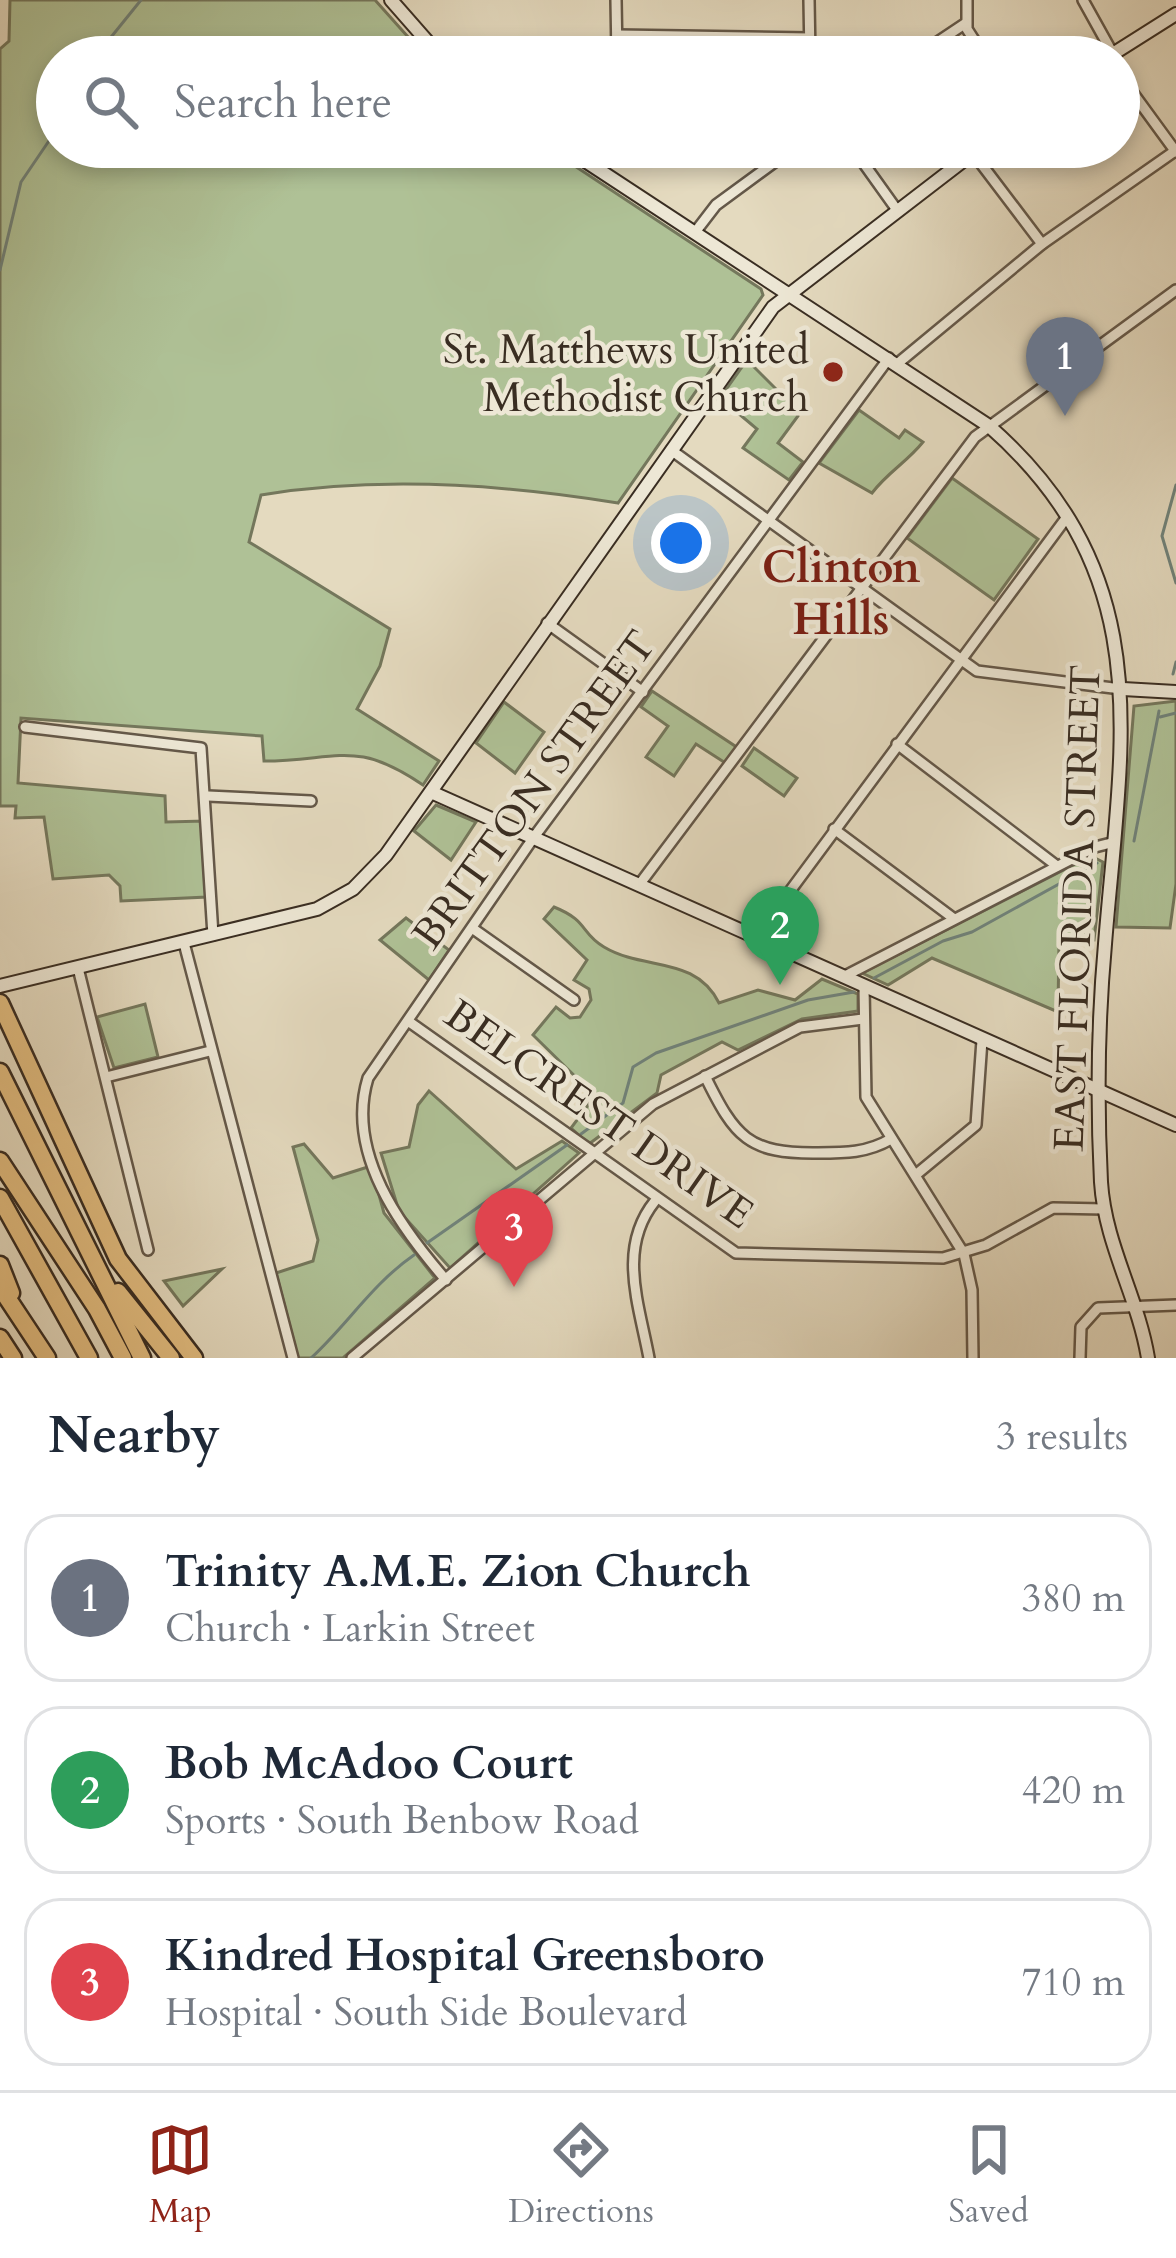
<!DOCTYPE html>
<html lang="en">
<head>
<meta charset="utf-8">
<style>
	:root { --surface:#fff; --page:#f2f2f3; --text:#1f2937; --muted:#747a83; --line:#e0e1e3; --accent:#8f2418 }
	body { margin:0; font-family:Cardo,serif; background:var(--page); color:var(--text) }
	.you { position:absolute; left:681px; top:543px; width:42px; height:42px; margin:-30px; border:9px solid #fff; border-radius:50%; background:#1a73e8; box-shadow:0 0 0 18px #1a73e833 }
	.badge { display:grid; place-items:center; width:78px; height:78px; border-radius:50%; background:var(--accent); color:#fff; font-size:39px; font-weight:700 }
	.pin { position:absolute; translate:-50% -99px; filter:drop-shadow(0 3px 6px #0008) }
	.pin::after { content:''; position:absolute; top:63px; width:42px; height:36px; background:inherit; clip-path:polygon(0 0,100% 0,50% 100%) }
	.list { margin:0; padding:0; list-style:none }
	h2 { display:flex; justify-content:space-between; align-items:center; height:156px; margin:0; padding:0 48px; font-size:51px }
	h2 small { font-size:39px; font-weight:400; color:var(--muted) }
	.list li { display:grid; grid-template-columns:78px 1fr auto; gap:36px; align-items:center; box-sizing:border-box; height:168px; margin:0 24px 24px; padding:0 24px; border:3px solid var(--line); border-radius:36px }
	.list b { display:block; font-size:45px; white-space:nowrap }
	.list p { margin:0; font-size:39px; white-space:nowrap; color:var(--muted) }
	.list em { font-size:39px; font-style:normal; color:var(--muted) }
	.icon { flex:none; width:66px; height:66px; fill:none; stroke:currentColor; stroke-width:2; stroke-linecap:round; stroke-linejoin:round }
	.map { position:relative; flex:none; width:1176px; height:1358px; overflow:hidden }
	.search { position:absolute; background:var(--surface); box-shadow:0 6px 18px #0003; left:36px; right:36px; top:36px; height:132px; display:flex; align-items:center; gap:30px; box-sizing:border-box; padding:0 42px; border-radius:66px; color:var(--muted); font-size:45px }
	.sheet { height:732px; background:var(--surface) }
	nav { display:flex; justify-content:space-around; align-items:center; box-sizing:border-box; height:168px; border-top:3px solid var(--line); background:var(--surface); font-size:33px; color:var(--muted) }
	nav a { display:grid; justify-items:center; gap:6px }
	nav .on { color:var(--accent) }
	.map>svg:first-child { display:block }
</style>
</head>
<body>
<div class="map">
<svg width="1176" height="1358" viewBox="0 0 1176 1358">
	<rect width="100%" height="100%" fill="#e4dabf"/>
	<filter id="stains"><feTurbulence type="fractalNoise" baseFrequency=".00167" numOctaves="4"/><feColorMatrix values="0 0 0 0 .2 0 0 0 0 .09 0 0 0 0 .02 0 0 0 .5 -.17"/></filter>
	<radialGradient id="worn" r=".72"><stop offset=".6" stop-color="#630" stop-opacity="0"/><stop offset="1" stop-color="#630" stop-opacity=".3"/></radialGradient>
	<g fill="#afc196" stroke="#74775c" stroke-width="3">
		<path d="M10 0H375L426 57H57V147H546L761 289 763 295 618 503C502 484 377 476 261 495L249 542 390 629 380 666 357 709 439 761 423 785C354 738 337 761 264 761L262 736 21 718 18 783 165 796 166 822 205 821 207 897 121 901 120 886 109 875 53 879 44 817 15 818 16 806H0V49L9 41Z"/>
		<polygon points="747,360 796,409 798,416 778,443 803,462 789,480 743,448 757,429 720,398"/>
		<path d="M859 410 899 438 905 430 923 442C907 462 888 472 872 493L819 463Z"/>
		<polygon points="952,478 1038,539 994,600 907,538"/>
		<polygon points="652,691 738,748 727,764 696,744 674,776 646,757 668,726 641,707"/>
		<polygon points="1176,701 1176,884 1170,928 1116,927 1134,706"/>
		<polygon points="504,702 544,732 515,773 476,743"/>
		<polygon points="754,748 797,778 784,796 742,766"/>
		<polygon points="436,805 476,822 451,860 414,831"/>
		<polygon points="1091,856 1103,862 1094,940 1059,940 1058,1012 932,958 888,985 862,973"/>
		<path d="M554 907C589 921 580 933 604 947 644 971 695 955 719 1003L758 990 795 1000 822 979 858 994V1011L802 1019 738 1050 722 1042 661 1075 657 1093 589 1144 571 1128 595 1096 533 1035 556 1007 570 1018 580 1017 591 1000 589 989 574 980 587 960 544 919Z"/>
		<polygon points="406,918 449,950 429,980 380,940"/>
		<polygon points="145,1004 158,1057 114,1068 97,1017"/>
		<polygon points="429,1091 516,1169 562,1141 579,1153 450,1268 399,1211 381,1153 409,1147 418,1105"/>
		<polygon points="304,1144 333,1178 371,1166 384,1213 435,1278 343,1358 298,1358 276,1273 313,1261 318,1240 293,1147"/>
		<polygon points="222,1269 183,1306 164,1281"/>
	</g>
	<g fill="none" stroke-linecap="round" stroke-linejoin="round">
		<g stroke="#70827a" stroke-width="3">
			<polyline points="95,57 141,0"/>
			<polyline points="0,270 21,182 57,129"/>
			<polyline points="1176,485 1162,536 1176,583"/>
			<polyline points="1173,674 1176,662"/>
			<polyline points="1160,717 1176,713"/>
			<polyline points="1134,841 1159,711"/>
			<polyline points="874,978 943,941 972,932 1097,863"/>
			<polyline points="581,1134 623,1103 633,1067 656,1053 808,1000 854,992"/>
			<polyline points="427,1243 567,1145"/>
			<path d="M311 1358C348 1324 372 1284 414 1255"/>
		</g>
		<defs>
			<g id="street">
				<polyline points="616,0 617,57"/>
				<polyline points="809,0 810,57"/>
				<polyline points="967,0 967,29 985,57"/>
				<polyline points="1083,0 1113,54"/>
				<polyline points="617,35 809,38"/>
				<polyline points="915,57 966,23"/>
				<polyline points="1119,74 1176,152"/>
				<polyline points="852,147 897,210"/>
				<polyline points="973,153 1042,244"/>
				<polyline points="696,231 716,205 795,147"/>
				<polyline points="897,364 1042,244 1175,151"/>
				<polyline points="671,450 977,671 1121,689"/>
				<polyline points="547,623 643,692"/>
				<polyline points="25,727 201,748 213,935"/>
				<polyline points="897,744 1057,866"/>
				<polyline points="208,796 311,801"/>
				<polyline points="834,829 953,918"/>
				<polyline points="639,885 975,437 1176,290"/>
				<polyline points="472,928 574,1000"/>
				<polyline points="756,937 1067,517"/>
				<polyline points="184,943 293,1358"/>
				<polyline points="78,968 148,1250"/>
				<polyline points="843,977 1095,847 1115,842"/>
				<polyline points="864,987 866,1097 964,1254 972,1290 973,1358"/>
				<polyline points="408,1021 736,1253 943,1258 986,1245 1053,1208 1104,1209"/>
				<path d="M705 1076C735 1137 748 1154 818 1153 845 1153 867 1153 891 1139"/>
				<polyline points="106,1077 210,1051"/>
				<polyline points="918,1173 976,1125 982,1040"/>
				<path d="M446 1280C401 1228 345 1153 368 1078L534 837 889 358"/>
				<polyline points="352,1358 653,1104 800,1027 863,1019"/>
				<path d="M649 1358C639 1304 617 1248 655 1201"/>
				<polyline points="1080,1358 1081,1327 1098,1308 1176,1305"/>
			</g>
			<g id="secondary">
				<polyline points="391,0 441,57"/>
				<polyline points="1108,57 1176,14"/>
				<path d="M564 147 989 426C1161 577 1121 743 1105 944 1098 1021 1097 1104 1101 1182 1105 1245 1138 1297 1148 1358"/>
				<polyline points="1123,689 1176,692"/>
				<polyline points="431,792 1176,1125"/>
				<polyline points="0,986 317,909 353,889 386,855 773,307 981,147"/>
			</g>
			<g id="highway">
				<polyline points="0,1003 118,1259 194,1358"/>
				<polyline points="0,1072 142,1358"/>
				<polyline points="0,1161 97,1309 123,1358"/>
				<polyline points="0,1198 89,1358"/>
				<polyline points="0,1265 11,1293"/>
				<polyline points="0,1287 47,1358"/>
				<polyline points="118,1292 171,1358"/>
				<polyline points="0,1338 13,1358"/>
			</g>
		</defs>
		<use href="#street" stroke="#645849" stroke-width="14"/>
		<use href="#secondary" stroke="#392d22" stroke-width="16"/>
		<use href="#highway" stroke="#392d22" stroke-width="21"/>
		<use href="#street" stroke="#ede7d5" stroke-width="9"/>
		<use href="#secondary" stroke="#ede7d5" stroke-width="12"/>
		<use href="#highway" stroke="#e2bd80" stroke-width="16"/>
	</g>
	<circle fill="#8f2418" stroke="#ede7d5" stroke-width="4.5" cx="833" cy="372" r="12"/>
	<g text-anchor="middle" stroke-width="9" stroke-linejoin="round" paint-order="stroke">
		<g font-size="42" fill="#392d22" stroke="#ede7d5" text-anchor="end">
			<text x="809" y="363">St. Matthews United<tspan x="809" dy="48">Methodist Church</tspan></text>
		</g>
		<g font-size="42" fill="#392d22" stroke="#ede7d5">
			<text transform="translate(533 789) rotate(-54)" y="15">BRITTON STREET</text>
			<text transform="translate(1076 908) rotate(-88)" y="15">EAST FLORIDA STREET</text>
			<text transform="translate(600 1113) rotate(35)" y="15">BELCREST DRIVE</text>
		</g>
		<g font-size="45" font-weight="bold" fill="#7a1f14" stroke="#ede7d5">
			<text x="841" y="582">Clinton<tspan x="841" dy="52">Hills</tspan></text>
		</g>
	</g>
	<rect width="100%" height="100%" filter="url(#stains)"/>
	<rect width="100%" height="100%" fill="url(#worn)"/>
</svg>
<div class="you"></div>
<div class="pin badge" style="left:1065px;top:416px;background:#6b7280">1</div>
<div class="pin badge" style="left:780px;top:985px;background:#2e9e5b">2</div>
<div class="pin badge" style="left:514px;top:1287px;background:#e0444e">3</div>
<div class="search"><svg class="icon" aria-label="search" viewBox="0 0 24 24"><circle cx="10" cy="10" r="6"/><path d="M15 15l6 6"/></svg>Search here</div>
</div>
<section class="sheet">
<h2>Nearby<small>3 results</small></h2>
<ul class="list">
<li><span class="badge" style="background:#6b7280">1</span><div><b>Trinity A.M.E. Zion Church</b><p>Church · Larkin Street</p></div><em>380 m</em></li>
<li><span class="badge" style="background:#2e9e5b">2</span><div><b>Bob McAdoo Court</b><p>Sports · South Benbow Road</p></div><em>420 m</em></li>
<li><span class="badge" style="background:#e0444e">3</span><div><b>Kindred Hospital Greensboro</b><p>Hospital · South Side Boulevard</p></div><em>710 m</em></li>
</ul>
</section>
<nav>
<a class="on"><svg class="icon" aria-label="map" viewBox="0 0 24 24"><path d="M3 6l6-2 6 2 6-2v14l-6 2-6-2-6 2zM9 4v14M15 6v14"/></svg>Map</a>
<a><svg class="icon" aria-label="directions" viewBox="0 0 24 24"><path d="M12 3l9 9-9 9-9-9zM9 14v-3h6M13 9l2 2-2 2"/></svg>Directions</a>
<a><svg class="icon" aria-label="saved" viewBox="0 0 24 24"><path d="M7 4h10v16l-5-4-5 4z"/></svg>Saved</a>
</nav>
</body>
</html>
